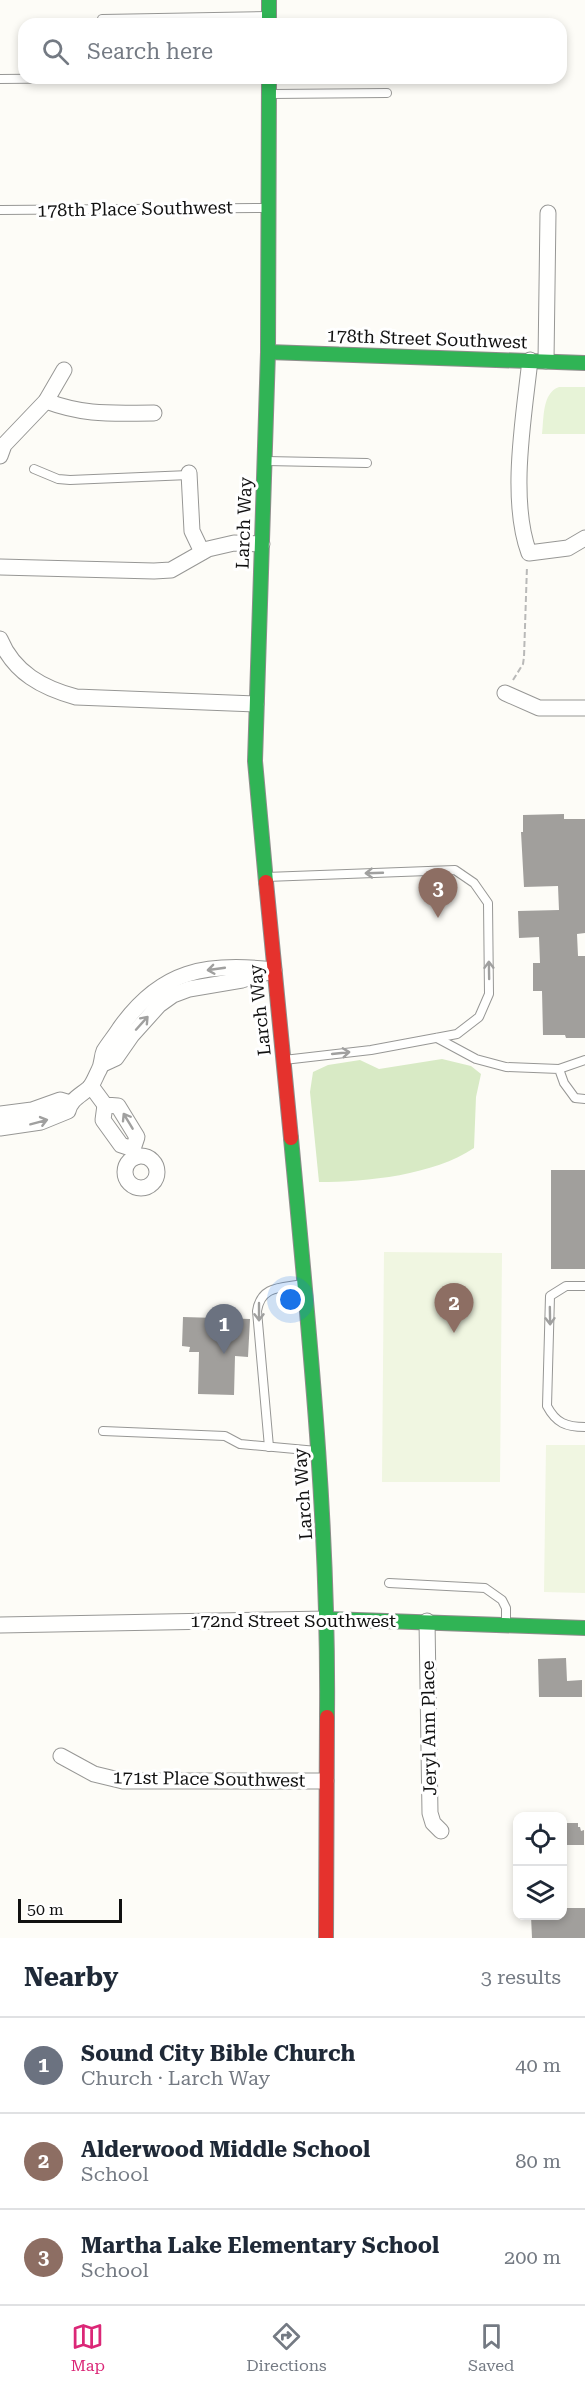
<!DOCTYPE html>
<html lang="en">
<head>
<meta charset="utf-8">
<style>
	:root { --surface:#fff; --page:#f2f2f3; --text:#1f2937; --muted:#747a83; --line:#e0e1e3; --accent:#db2777 }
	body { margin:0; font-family:"Roboto Serif",serif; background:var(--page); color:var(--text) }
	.controls { position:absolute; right:18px; bottom:18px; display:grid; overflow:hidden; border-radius:12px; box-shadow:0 3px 9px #0003 }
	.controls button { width:54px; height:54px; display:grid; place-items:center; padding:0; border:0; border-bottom:2px solid var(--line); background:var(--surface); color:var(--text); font:30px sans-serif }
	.scale { position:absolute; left:18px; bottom:15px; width:104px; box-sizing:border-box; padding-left:6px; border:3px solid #111; border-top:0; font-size:16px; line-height:21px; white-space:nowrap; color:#111; -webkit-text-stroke:4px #fff; paint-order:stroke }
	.you { position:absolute; left:291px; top:1300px; width:21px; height:21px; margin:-15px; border:4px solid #fff; border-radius:50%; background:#1a73e8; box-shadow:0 0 0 9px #1a73e833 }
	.badge { display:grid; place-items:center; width:39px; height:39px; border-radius:50%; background:var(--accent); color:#fff; font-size:20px; font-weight:700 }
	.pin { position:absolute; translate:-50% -50px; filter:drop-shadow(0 2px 3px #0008) }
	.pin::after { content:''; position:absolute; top:32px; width:21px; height:18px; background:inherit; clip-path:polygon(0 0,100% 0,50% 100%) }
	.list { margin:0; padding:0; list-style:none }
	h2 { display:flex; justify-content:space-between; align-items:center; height:78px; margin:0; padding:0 24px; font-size:26px }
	h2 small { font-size:20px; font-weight:400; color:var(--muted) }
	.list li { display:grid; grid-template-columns:39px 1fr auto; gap:18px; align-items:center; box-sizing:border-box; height:96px; padding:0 24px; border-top:2px solid var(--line) }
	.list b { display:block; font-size:22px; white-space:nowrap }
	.list p { margin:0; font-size:20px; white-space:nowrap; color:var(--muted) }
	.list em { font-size:20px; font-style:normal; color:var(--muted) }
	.icon { flex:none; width:33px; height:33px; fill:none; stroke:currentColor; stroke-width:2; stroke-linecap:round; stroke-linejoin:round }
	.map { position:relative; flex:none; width:585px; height:1938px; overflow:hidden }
	.search { position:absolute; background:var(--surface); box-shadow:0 3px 9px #0003; left:18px; right:18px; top:18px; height:66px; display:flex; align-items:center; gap:15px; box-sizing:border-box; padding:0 21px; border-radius:18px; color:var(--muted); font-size:22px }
	.sheet { height:366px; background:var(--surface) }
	nav { display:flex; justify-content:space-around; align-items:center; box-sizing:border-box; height:84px; border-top:2px solid var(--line); background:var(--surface); font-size:16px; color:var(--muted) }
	nav a { display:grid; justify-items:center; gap:3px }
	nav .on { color:var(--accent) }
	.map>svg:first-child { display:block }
</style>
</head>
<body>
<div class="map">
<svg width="585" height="1938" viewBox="0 0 585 1938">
	<rect width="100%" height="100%" fill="#fdfcf7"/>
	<path fill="#e7f3d7" d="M559 387H585V434H542C544 418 542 393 559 387Z"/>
	<path fill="#d8eac5" d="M442 1059 471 1066 481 1074 476 1097 474 1148C434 1175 367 1182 319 1182L310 1092 313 1072 328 1065 360 1060 379 1069Z"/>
	<g fill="#f0f6e1">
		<polygon points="384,1252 502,1253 500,1482 382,1482"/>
		<polygon points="546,1445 585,1445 585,1593 544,1592"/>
	</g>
	<g fill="#a19f9c">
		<polygon points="564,814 564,819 585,819 585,933 577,934 578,956 585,956 585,1038 566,1038 565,1035 543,1035 542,991 533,991 533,963 540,963 539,937 519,938 518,911 559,910 558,886 524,887 521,832 523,832 523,815"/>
		<rect x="551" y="1170" width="34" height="99"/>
		<polygon points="183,1317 250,1319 248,1357 235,1356 234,1395 198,1394 199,1352 189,1352 190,1347 182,1346"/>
		<polygon points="566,1658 567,1681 582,1680 582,1697 539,1697 538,1659"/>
		<polygon points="562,1823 578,1823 578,1827 580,1827 581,1831 584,1830 584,1845 562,1845"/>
		<polygon points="562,1908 585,1908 585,1938 532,1938 531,1916 562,1916"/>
	</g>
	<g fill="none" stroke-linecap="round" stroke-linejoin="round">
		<defs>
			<g id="lane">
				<polyline points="102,19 268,16"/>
				<polyline points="0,79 113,78"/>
				<polyline points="271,94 387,93"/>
				<polyline points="0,210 268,208"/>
				<polyline points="266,461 367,463"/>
				<polyline points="34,469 58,479 70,480 189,475"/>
				<polyline points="266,877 455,870 474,883 488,903 489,994 479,1017 457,1034 371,1050 284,1060"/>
				<polyline points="437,1038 476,1059 506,1067 559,1069 564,1083 575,1098 585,1099"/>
				<polyline points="559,1069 585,1060"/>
				<path d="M585 1286H566L550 1296 547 1406C556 1423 566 1427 585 1427"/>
				<polyline points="103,1431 225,1436 240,1444 317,1451"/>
				<path d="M269 1447 257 1311C261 1285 282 1288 303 1284"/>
				<polyline points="389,1583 485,1588 502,1600 506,1608 506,1623"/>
			</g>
			<g id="street">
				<path d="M530 360C524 416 509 499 529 553L568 548 585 538"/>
				<polyline points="546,361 548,213"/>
				<path d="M46 401C86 416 113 413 154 413"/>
				<polyline points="0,456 4,445 46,401 64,370"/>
				<polyline points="189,473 192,531 202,552"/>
				<polyline points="0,567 154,571 171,570 208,549 234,543 262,544"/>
				<path d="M0 639C14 673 43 688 76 697L256 704"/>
				<polyline points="505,693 539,708 585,708"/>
				<polyline points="103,1064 116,1058 132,1035 159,1005 173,995 189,989 242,980 268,972"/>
				<polyline points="91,1086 105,1105 118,1106 137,1137 133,1149 136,1157"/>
				<polyline points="105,1105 103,1120 121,1145 133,1149"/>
				<polyline points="0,1114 32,1110 60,1100 70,1103"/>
				<path d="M0 1128 41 1122 68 1111C71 1099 80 1096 89 1088 93 1084 95 1078 98 1072 103 1064 101 1058 104 1051 109 1043 115 1036 120 1028 161 970 206 962 274 970"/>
				<circle cx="141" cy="1172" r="16"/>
				<polyline points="427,1621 430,1813 433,1823 441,1831"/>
				<polyline points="0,1625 328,1619"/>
				<polyline points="61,1756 94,1774 123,1781 326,1781"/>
			</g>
			<g id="fast">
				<polyline points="269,0 269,24"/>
				<polyline points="268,352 585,363"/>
				<polyline points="266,882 255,761 268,352 269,78"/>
				<path d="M291 1138C309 1331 329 1523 327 1717"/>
				<polyline points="328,1619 585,1628"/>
			</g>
			<g id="jam">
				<polyline points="266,882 291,1138"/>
				<polyline points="326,1938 327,1717"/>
			</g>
		</defs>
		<use href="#lane" stroke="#979795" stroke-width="10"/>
		<use href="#street" stroke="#979795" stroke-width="17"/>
		<use href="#fast" stroke="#8e8d8b" stroke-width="16"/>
		<use href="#jam" stroke="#8e8d8b" stroke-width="16"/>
		<polyline stroke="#b9b9b8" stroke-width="2" stroke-dasharray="6 3" stroke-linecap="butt" points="513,680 523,664 524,657 527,566"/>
		<use href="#lane" stroke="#fffffe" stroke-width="8"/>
		<use href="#street" stroke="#fffffe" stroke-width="15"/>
		<use href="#fast" stroke="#30b455" stroke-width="14"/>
		<use href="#jam" stroke="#e5322d" stroke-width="14"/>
	</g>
	<defs><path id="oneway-shaft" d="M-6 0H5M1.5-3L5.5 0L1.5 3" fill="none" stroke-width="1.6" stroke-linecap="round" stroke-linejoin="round" transform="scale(1.5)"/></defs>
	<g stroke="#a0a09f">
		<use href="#oneway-shaft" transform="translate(374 873) rotate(178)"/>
		<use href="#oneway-shaft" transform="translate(216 969) rotate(172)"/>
		<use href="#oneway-shaft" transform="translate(489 970) rotate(-91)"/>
		<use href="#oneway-shaft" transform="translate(142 1023) rotate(-48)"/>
		<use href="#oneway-shaft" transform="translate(341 1053) rotate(-6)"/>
		<use href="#oneway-shaft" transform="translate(128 1121) rotate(-121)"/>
		<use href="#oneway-shaft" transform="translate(39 1122) rotate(-15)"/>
		<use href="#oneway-shaft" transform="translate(259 1312) rotate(90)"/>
		<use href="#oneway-shaft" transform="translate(550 1316) rotate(89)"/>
	</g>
	<g text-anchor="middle" stroke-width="6" stroke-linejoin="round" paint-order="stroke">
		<g font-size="18" fill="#111" stroke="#fff">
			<text transform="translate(135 209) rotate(-1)" y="6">178th Place Southwest</text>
			<text transform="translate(427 339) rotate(2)" y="6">178th Street Southwest</text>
			<text transform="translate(244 523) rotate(-88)" y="6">Larch Way</text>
			<text transform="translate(260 1010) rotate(-96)" y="6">Larch Way</text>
			<text transform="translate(303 1494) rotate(-94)" y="6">Larch Way</text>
			<text x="293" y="1627">172nd Street Southwest</text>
			<text transform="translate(429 1728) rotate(-91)" y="6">Jeryl Ann Place</text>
			<text transform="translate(209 1779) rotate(1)" y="6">171st Place Southwest</text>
		</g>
	</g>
</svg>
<div class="controls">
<button><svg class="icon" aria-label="locate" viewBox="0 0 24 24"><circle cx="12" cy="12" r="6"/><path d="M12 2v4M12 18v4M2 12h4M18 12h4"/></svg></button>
<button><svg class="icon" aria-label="layers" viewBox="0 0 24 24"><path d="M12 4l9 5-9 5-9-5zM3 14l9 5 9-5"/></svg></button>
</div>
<div class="scale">50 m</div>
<div class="you"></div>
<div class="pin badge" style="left:224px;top:1354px;background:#6b7280">1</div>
<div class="pin badge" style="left:454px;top:1333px;background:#8d6e63">2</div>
<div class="pin badge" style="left:438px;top:918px;background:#8d6e63">3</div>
<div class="search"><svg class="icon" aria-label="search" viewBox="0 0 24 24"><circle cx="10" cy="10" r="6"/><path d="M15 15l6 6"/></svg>Search here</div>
</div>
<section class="sheet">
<h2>Nearby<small>3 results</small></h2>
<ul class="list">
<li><span class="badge" style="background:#6b7280">1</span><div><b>Sound City Bible Church</b><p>Church · Larch Way</p></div><em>40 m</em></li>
<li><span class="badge" style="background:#8d6e63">2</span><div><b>Alderwood Middle School</b><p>School</p></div><em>80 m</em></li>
<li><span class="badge" style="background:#8d6e63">3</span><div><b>Martha Lake Elementary School</b><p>School</p></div><em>200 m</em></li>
</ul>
</section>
<nav>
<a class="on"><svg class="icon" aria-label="map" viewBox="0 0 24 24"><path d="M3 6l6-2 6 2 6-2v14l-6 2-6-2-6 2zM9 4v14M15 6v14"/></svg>Map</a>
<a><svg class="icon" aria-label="directions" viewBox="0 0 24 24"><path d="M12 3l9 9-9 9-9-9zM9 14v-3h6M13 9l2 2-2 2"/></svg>Directions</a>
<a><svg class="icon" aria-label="saved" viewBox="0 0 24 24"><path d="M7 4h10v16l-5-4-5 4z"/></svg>Saved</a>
</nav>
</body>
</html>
